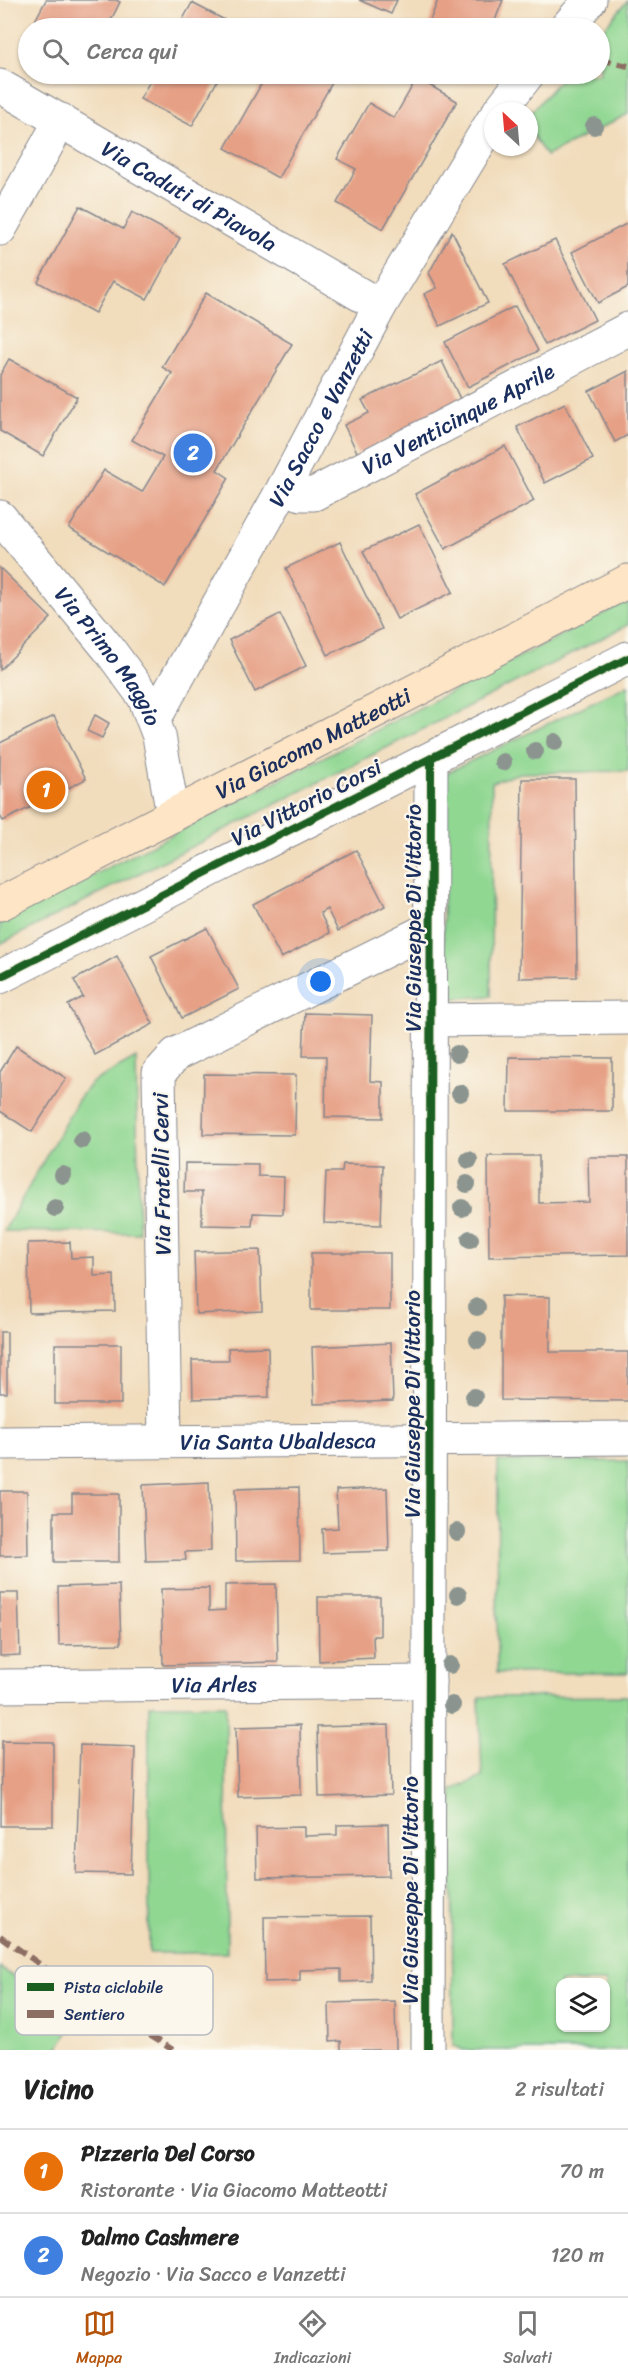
<!DOCTYPE html>
<html lang="it">
<head>
<meta charset="utf-8">
<style>
	:root { --surface:#fff; --page:#f2f2f2; --text:#222; --muted:#767676; --line:#e0e0e0; --accent:#b45309 }
	body { margin:0; font-family:Sriracha,sans-serif; background:var(--page); color:var(--text) }
	.controls { position:absolute; right:18px; bottom:18px; display:grid; overflow:hidden; border-radius:12px; box-shadow:0 2px 4px #0004 }
	.controls button { width:54px; height:54px; display:grid; place-items:center; padding:0; border:0; border-bottom:2px solid var(--line); background:var(--surface); color:var(--text); font:30px sans-serif }
	.compass { position:absolute; left:484px; top:102px; width:54px; height:54px; border-radius:50%; background:var(--surface); box-shadow:0 2px 4px #0004; rotate:334deg }
	.you { position:absolute; left:321px; top:982px; width:21px; height:21px; margin:-15px; border:4px solid #fff; border-radius:50%; background:#1a73e8; box-shadow:0 0 0 9px #1a73e833 }
	.badge { display:grid; place-items:center; width:39px; height:39px; border-radius:50%; background:var(--accent); color:#fff; font-size:20px; font-weight:700 }
	.pin { position:absolute; translate:-50% -50%; border:3px solid #fff; box-shadow:0 2px 6px #0006 }
	.list { margin:0; padding:0; list-style:none }
	h2 { display:flex; justify-content:space-between; align-items:center; height:78px; margin:0; padding:0 24px; font-size:26px }
	h2 small { font-size:20px; font-weight:400; color:var(--muted) }
	.list li { display:grid; grid-template-columns:39px 1fr auto; gap:18px; align-items:center; box-sizing:border-box; height:84px; padding:0 24px; border-top:2px solid var(--line) }
	.list b { display:block; font-size:22px; white-space:nowrap }
	.list p { margin:0; font-size:20px; white-space:nowrap; color:var(--muted) }
	.list em { font-size:20px; font-style:normal; color:var(--muted) }
	.icon { flex:none; width:33px; height:33px; fill:none; stroke:currentColor; stroke-width:2; stroke-linecap:round; stroke-linejoin:round }
	.map { position:relative; flex:none; width:628px; height:2050px; overflow:hidden }
	.search { position:absolute; background:var(--surface); box-shadow:0 2px 4px #0004; left:18px; right:18px; top:18px; height:66px; display:flex; align-items:center; gap:15px; box-sizing:border-box; padding:0 21px; border-radius:33px; color:var(--muted); font-size:22px }
	.sheet { height:246px; background:var(--surface) }
	nav { display:flex; justify-content:space-around; align-items:center; box-sizing:border-box; height:84px; border-top:2px solid var(--line); background:var(--surface); font-size:16px; color:var(--muted) }
	nav a { display:grid; justify-items:center; gap:3px }
	nav .on { color:var(--accent) }
	.map>svg:first-child { display:block }
</style>
</head>
<body>
<div class="map">
<svg width="628" height="2050" viewBox="0 0 628 2050">
	<rect width="100%" height="100%" fill="#fbf7ec"/>
	<filter id="ink" filterUnits="userSpaceOnUse"><feTurbulence type="fractalNoise" baseFrequency=".0167" numOctaves="2"/><feDisplacementMap in="SourceGraphic" scale="12" xChannelSelector="R" yChannelSelector="G"/><feConvolveMatrix kernelMatrix="1 2 1 2 8 2 1 2 1" color-interpolation-filters="sRGB"/></filter>
	<filter id="wash" filterUnits="userSpaceOnUse"><feTurbulence type="fractalNoise" baseFrequency=".008" numOctaves="4" result="noise"/><feDisplacementMap in="SourceGraphic" scale="24" xChannelSelector="R" yChannelSelector="G"/><feGaussianBlur stdDeviation="1.35" result="paint"/><feColorMatrix in="noise" values="0 0 0 0 0 0 0 0 0 0 0 0 0 0 0 0 0 1.4 0 .05"/><feComposite in="paint" operator="in"/></filter>
	<g filter="url(#wash)">
		<rect width="100%" height="100%" fill="#f1dcbb"/>
		<g fill="#90d792" stroke="#568378" stroke-width="1.5" fill-rule="evenodd">
			<polygon points="628,0 628,114 546,156 529,129 529,115 565,74 600,74 600,33"/>
			<polygon points="628,601 628,625 0,944 0,923"/>
			<polygon points="628,685 628,771 520,773 492,782 491,996 443,999 444,774"/>
			<polygon points="136,1058 139,1233 4,1231 78,1100 91,1083"/>
			<polygon points="498,1461 628,1461 628,1673 497,1673"/>
			<path d="M628 1696V2050H463L453 2045 452 1790 482 1777 479 1697ZM606 1982V2028H560V1982Z"/>
			<polygon points="149,1705 226,1705 227,1953 149,1953"/>
			<polygon points="0,1968 78,2017 57,2050 0,2050"/>
		</g>
		<g id="blocks">
			<g fill="#e6a086">
				<polygon points="46,0 116,0 120,2 107,28 31,28"/>
				<polygon points="359,0 397,0 391,14"/>
				<polygon points="438,0 503,0 492,28 427,28"/>
				<polygon points="192,3 240,28 178,28"/>
				<polygon points="154,74 221,74 192,126 140,99"/>
				<polygon points="267,74 337,74 278,178 225,148"/>
				<polygon points="417,78 457,101 383,229 337,203 356,169 337,159 369,103 394,118"/>
				<polygon points="80,206 123,229 132,212 180,238 147,299 113,281 95,313 38,282"/>
				<polygon points="628,223 628,287 598,303 572,252"/>
				<polygon points="452,231 488,303 440,326 424,294 437,288 429,273"/>
				<polygon points="555,240 595,320 545,345 505,264"/>
				<polygon points="206,293 292,344 217,470 229,478 165,587 69,528 104,470 142,492 163,457 132,440 172,373 162,367"/>
				<polygon points="515,306 538,351 468,387 445,342"/>
				<polygon points="9,359 77,397 43,456 0,431 0,375"/>
				<polygon points="442,361 462,403 358,454 344,425 369,413 362,400"/>
				<polygon points="628,371 628,435 615,442 589,391"/>
				<polygon points="565,403 593,459 545,483 517,427"/>
				<polygon points="505,446 534,501 445,549 415,494"/>
				<polygon points="419,524 453,592 397,619 363,551"/>
				<polygon points="340,542 382,629 328,655 286,568"/>
				<polygon points="0,568 51,618 0,670"/>
				<polygon points="280,614 306,666 255,692 229,640"/>
				<polygon points="95,715 109,723 102,738 87,731"/>
				<polygon points="54,716 86,779 3,821 0,816 0,743"/>
				<polygon points="522,779 575,779 577,977 519,978"/>
				<polygon points="356,850 385,906 338,931 327,909 320,913 330,933 281,958 253,904"/>
				<polygon points="207,928 239,989 182,1018 151,956"/>
				<polygon points="117,956 153,1024 95,1055 68,1005 83,997 74,980"/>
				<polygon points="305,1013 372,1015 370,1081 383,1082 383,1118 325,1117 326,1056 303,1056"/>
				<polygon points="16,1046 66,1078 32,1132 0,1111 0,1072"/>
				<polygon points="509,1057 612,1058 612,1111 508,1111"/>
				<polygon points="204,1074 296,1075 295,1135 203,1134"/>
				<polygon points="488,1156 539,1156 539,1203 589,1202 588,1157 628,1157 628,1255 489,1257"/>
				<polygon points="185,1163 258,1164 258,1176 284,1177 283,1214 253,1213 252,1226 202,1225 202,1192 184,1192"/>
				<polygon points="343,1164 383,1165 381,1225 324,1223 326,1172 342,1172"/>
				<polygon points="70,1242 71,1258 94,1257 94,1276 114,1275 115,1311 29,1313 28,1243"/>
				<polygon points="260,1250 262,1311 196,1314 194,1252"/>
				<rect x="311" y="1253" width="79" height="57"/>
				<polygon points="501,1296 550,1297 550,1352 628,1352 628,1401 501,1400"/>
				<rect x="0" y="1332" width="7" height="61"/>
				<polygon points="391,1343 393,1401 314,1404 312,1347"/>
				<rect x="55" y="1344" width="66" height="60"/>
				<polygon points="268,1347 269,1397 193,1399 192,1360 229,1360 228,1348"/>
				<polygon points="209,1482 211,1551 185,1552 186,1560 146,1561 143,1485"/>
				<polygon points="299,1487 300,1560 236,1561 235,1489"/>
				<polygon points="387,1488 389,1551 323,1553 322,1529 338,1528 336,1490"/>
				<polygon points="0,1491 27,1491 28,1555 0,1556"/>
				<polygon points="72,1494 119,1494 119,1562 54,1562 54,1512 72,1512"/>
				<polygon points="276,1584 278,1662 163,1665 161,1589 209,1588 209,1611 225,1610 225,1585"/>
				<polygon points="119,1585 121,1644 59,1645 58,1587"/>
				<polygon points="0,1593 18,1593 20,1655 0,1656"/>
				<polygon points="318,1597 380,1597 380,1636 373,1636 374,1658 319,1661"/>
				<polygon points="300,1725 301,1795 238,1797 236,1727"/>
				<polygon points="389,1725 391,1795 319,1797 317,1727"/>
				<polygon points="2,1741 53,1742 53,1826 1,1826"/>
				<polygon points="80,1745 135,1747 131,1874 76,1873"/>
				<polygon points="388,1824 389,1876 257,1878 256,1828 304,1827 304,1836 337,1835 337,1825"/>
				<polygon points="370,1916 371,1981 341,1982 341,1969 300,1970 300,1981 265,1982 264,1917"/>
				<polygon points="395,2001 396,2050 341,2050 341,2041 330,2042 329,2003"/>
			</g>
		</g>
	</g>
	<g filter="url(#ink)">
		<use href="#blocks" fill-opacity="0" stroke="#86868c" stroke-width="1.5"/>
		<g fill="none" stroke-linecap="round" stroke-linejoin="round">
			<defs>
				<g id="street">
					<polyline points="566,28 590,0"/>
					<path id="s1" d="M0 86 380 306"/>
					<polyline points="499,111 528,74"/>
					<polyline points="0,229 61,120"/>
					<path id="s2" d="M284 487 301 494H314L628 329"/>
					<path id="s3" d="M0 517 108 648 144 697 159 736 173 815"/>
					<path id="s4" d="M154 720 284 487 380 306 493 120"/>
					<polyline points="0,977 628,658"/>
					<polyline points="430,1020 628,1018"/>
					<polyline points="165,1440 159,1073 176,1054 431,928"/>
					<path id="s5" d="M0 1443 628 1438"/>
					<path id="s6" d="M0 1686 429 1682"/>
					<polyline points="428,2050 431,759"/>
				</g>
				<g id="secondary">
					<path id="s7" d="M0 904 628 581"/>
				</g>
			</defs>
			<use href="#street" stroke="#86868c" stroke-width="35"/>
			<use href="#secondary" stroke="#86868c" stroke-width="35"/>
			<use href="#street" stroke="#fff" stroke-width="33"/>
			<use href="#secondary" stroke="#fde5c5" stroke-width="33"/>
			<g stroke="#8d6e63" stroke-width="6" stroke-dasharray="12 6" stroke-linecap="butt">
				<polyline points="600,59 628,66"/>
				<polyline points="0,1936 52,1973 173,2050"/>
			</g>
			<defs>
				<g id="cycleway">
					<polyline points="0,977 628,658"/>
					<polyline points="428,2050 431,759"/>
				</g>
			</defs>
			<use href="#cycleway" stroke="#fbf7ec" stroke-width="11"/>
			<use href="#cycleway" stroke="#1b5e20" stroke-width="8"/>
		</g>
		<g fill="#8b948f">
			<circle cx="594" cy="126" r="9"/>
			<circle cx="555" cy="742" r="9"/>
			<circle cx="535" cy="751" r="9"/>
			<circle cx="503" cy="762" r="9"/>
			<circle cx="457" cy="1054" r="9"/>
			<circle cx="460" cy="1093" r="9"/>
			<circle cx="82" cy="1140" r="9"/>
			<circle cx="469" cy="1160" r="9"/>
			<circle cx="63" cy="1175" r="9"/>
			<circle cx="467" cy="1184" r="9"/>
			<circle cx="55" cy="1208" r="9"/>
			<circle cx="462" cy="1208" r="9"/>
			<circle cx="470" cy="1239" r="9"/>
			<circle cx="477" cy="1307" r="9"/>
			<circle cx="478" cy="1340" r="9"/>
			<circle cx="474" cy="1397" r="9"/>
			<circle cx="457" cy="1532" r="9"/>
			<circle cx="458" cy="1595" r="9"/>
			<circle cx="450" cy="1665" r="9"/>
			<circle cx="452" cy="1705" r="9"/>
		</g>
	</g>
	<g text-anchor="middle" stroke-width="4.5" stroke-linejoin="round" paint-order="stroke">
		<g font-size="22" fill="#1b2f5e" stroke="#fbf7ec">
			<text dy="8" stroke="none"><textPath href="#s1" startOffset="219">Via Caduti di Piavola</textPath></text>
			<text dy="8" stroke="none"><textPath href="#s4" startOffset="345">Via Sacco e Vanzetti</textPath></text>
			<text dy="8" stroke="none"><textPath href="#s2" startOffset="194">Via Venticinque Aprile</textPath></text>
			<text dy="8" stroke="none"><textPath href="#s3" startOffset="177">Via Primo Maggio</textPath></text>
			<text dy="8" stroke="none"><textPath href="#s7" startOffset="352">Via Giacomo Matteotti</textPath></text>
			<text transform="translate(306 802) rotate(-27)" y="8">Via Vittorio Corsi</text>
			<text transform="translate(413 918) rotate(-90)" y="8">Via Giuseppe Di Vittorio</text>
			<text transform="translate(161 1174) rotate(-91)" y="8">Via Fratelli Cervi</text>
			<text transform="translate(412 1404) rotate(-90)" y="8">Via Giuseppe Di Vittorio</text>
			<text dy="8" stroke="none"><textPath href="#s5" startOffset="278">Via Santa Ubaldesca</textPath></text>
			<text dy="8" stroke="none"><textPath href="#s6" startOffset="214">Via Arles</textPath></text>
			<text transform="translate(410 1890) rotate(-90)" y="8">Via Giuseppe Di Vittorio</text>
		</g>
	</g>
	<rect x="15" y="1966" width="198" height="69" rx="9" fill="#fbf7ec" stroke="#b8bbc1" stroke-width="1.5"/>
	<rect x="27" y="1983" width="27" height="8" fill="#1b5e20"/>
	<rect x="27" y="2010" width="27" height="8" fill="#8d6e63"/>
	<g font-size="16" fill="#1b2f5e">
		<text x="64" y="1993">Pista ciclabile</text>
		<text x="64" y="2020">Sentiero</text>
	</g>
</svg>
<div class="controls">
<button><svg class="icon" aria-label="layers" viewBox="0 0 24 24"><path d="M12 4l9 5-9 5-9-5zM3 14l9 5 9-5"/></svg></button>
</div>
<svg class="compass" viewBox="-18 -18 36 36"><path d="M0-13l5 13h-10z" fill="#e53935"/><path d="M0 13l5-13h-10z" fill="#767676"/></svg>
<div class="you"></div>
<div class="pin badge" style="left:46px;top:790px;background:#e8710a">1</div>
<div class="pin badge" style="left:193px;top:453px;background:#3f7fe0">2</div>
<div class="search"><svg class="icon" aria-label="search" viewBox="0 0 24 24"><circle cx="10" cy="10" r="6"/><path d="M15 15l6 6"/></svg>Cerca qui</div>
</div>
<section class="sheet">
<h2>Vicino<small>2 risultati</small></h2>
<ul class="list">
<li><span class="badge" style="background:#e8710a">1</span><div><b>Pizzeria Del Corso</b><p>Ristorante · Via Giacomo Matteotti</p></div><em>70 m</em></li>
<li><span class="badge" style="background:#3f7fe0">2</span><div><b>Dalmo Cashmere</b><p>Negozio · Via Sacco e Vanzetti</p></div><em>120 m</em></li>
</ul>
</section>
<nav>
<a class="on"><svg class="icon" aria-label="map" viewBox="0 0 24 24"><path d="M3 6l6-2 6 2 6-2v14l-6 2-6-2-6 2zM9 4v14M15 6v14"/></svg>Mappa</a>
<a><svg class="icon" aria-label="directions" viewBox="0 0 24 24"><path d="M12 3l9 9-9 9-9-9zM9 14v-3h6M13 9l2 2-2 2"/></svg>Indicazioni</a>
<a><svg class="icon" aria-label="saved" viewBox="0 0 24 24"><path d="M7 4h10v16l-5-4-5 4z"/></svg>Salvati</a>
</nav>
</body>
</html>
